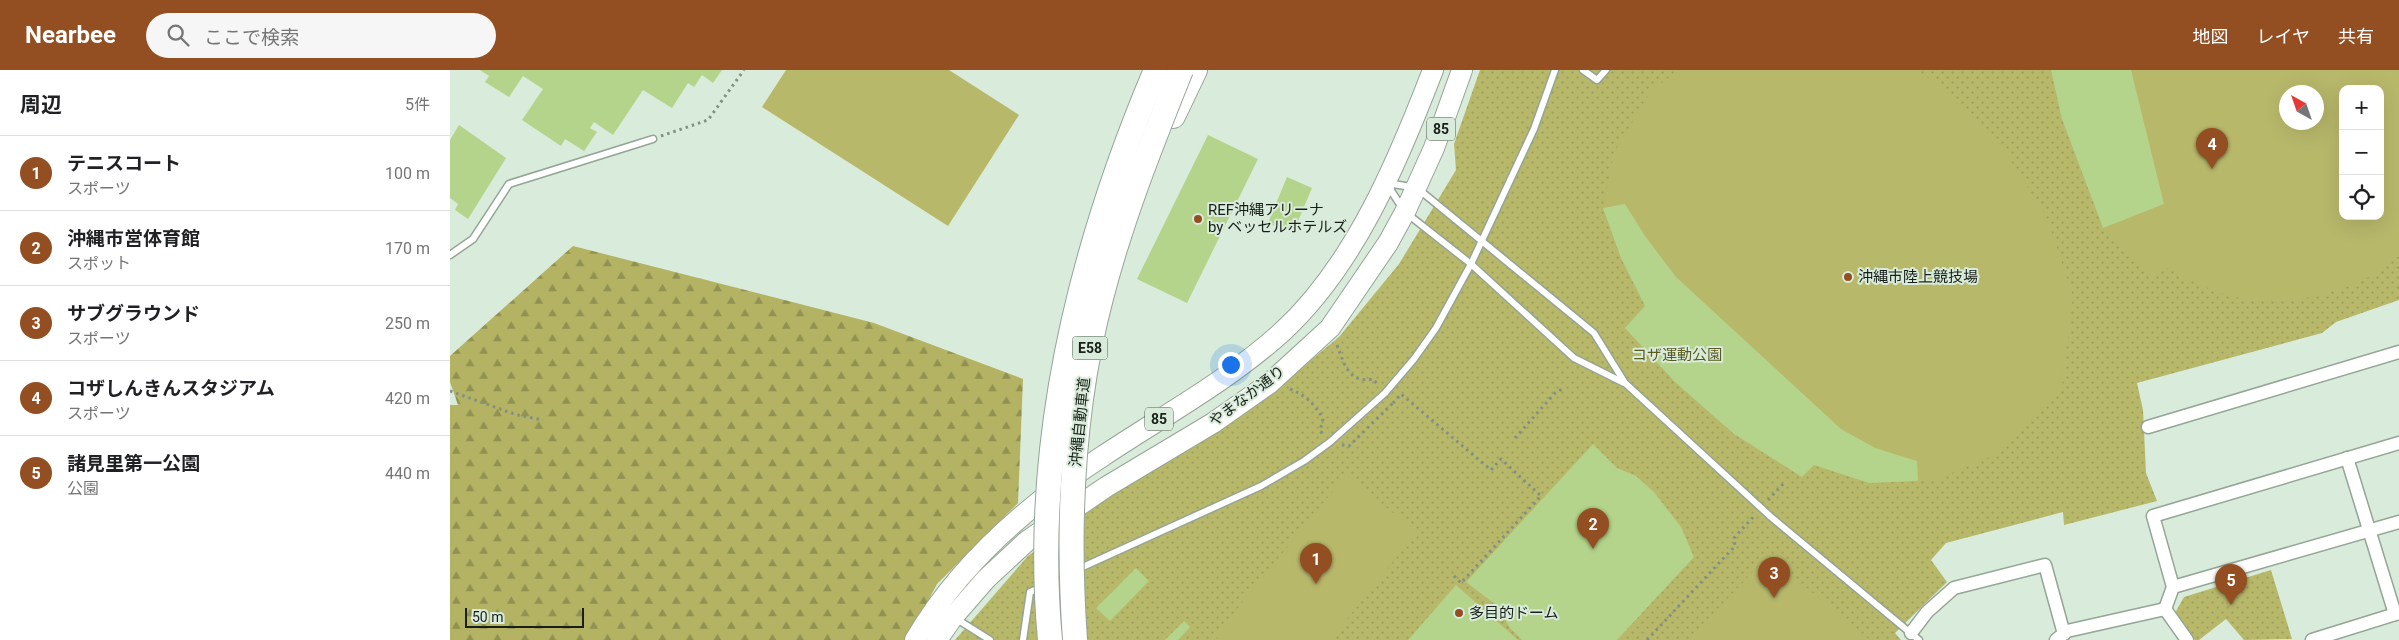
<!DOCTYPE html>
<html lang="ja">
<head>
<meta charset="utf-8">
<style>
	:root { --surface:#fff; --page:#f6f6f6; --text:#202124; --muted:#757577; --line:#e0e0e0; --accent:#934f21 }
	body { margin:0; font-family:Roboto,"Noto Sans JP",sans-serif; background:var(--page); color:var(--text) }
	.controls { position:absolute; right:15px; top:15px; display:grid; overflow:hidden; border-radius:10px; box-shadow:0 5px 20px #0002 }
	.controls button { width:45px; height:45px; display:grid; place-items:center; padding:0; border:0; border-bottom:1px solid var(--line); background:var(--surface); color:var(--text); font:25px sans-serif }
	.compass { position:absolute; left:1829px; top:15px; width:45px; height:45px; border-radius:50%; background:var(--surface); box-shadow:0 5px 20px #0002; rotate:320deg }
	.scale { position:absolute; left:15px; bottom:12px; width:119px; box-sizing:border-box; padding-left:5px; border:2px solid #181f19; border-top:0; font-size:14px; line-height:18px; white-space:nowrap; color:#181f19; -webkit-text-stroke:4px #d9ebda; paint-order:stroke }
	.you { position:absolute; left:780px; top:294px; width:18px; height:18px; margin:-12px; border:4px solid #fff; border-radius:50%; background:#1a73e8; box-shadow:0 0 0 8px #1a73e833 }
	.badge { display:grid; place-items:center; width:32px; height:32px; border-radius:50%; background:var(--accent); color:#fff; font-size:16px; font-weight:700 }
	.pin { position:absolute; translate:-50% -41px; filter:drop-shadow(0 1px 2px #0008) }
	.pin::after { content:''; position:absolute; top:26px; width:18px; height:15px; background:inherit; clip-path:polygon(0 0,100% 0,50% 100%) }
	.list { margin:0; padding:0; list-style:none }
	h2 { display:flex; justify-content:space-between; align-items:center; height:65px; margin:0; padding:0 20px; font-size:21px }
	h2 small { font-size:16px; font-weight:400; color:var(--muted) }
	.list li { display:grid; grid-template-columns:32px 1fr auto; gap:15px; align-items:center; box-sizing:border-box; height:75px; padding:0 20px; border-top:1px solid var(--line) }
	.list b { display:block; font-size:19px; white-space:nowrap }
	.list p { margin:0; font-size:16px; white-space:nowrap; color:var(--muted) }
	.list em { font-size:16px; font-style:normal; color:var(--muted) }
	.icon { flex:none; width:28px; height:28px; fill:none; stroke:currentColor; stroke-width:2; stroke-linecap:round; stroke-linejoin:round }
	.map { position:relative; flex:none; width:1949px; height:570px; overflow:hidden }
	header { display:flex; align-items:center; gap:30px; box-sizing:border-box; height:70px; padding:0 25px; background:var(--accent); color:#fff }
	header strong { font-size:24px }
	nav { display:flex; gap:28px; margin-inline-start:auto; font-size:18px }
	.search { width:350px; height:45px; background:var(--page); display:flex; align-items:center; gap:12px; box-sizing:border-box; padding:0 18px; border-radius:28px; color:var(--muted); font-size:19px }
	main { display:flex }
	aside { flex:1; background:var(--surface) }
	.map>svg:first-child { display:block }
</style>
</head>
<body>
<header>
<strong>Nearbee</strong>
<div class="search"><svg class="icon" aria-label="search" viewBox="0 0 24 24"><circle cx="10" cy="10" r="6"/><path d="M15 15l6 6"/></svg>ここで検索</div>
<nav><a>地図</a><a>レイヤ</a><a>共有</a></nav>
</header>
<main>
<aside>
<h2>周辺<small>5件</small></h2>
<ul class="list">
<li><span class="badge">1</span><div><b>テニスコート</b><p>スポーツ</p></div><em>100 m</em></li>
<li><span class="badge">2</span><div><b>沖縄市営体育館</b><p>スポット</p></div><em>170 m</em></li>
<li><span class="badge">3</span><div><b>サブグラウンド</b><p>スポーツ</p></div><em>250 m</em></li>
<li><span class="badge">4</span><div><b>コザしんきんスタジアム</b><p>スポーツ</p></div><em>420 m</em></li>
<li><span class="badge">5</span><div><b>諸見里第一公園</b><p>公園</p></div><em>440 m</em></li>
</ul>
</aside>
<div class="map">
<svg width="1949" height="570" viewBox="0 0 1949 570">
	<defs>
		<pattern id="forest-firs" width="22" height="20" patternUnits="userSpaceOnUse" patternTransform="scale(1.25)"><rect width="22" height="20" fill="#b3b363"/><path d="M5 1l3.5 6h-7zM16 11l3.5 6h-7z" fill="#919151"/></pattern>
		<pattern id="park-dots" width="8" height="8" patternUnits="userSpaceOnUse" patternTransform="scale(1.25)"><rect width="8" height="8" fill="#b8b86b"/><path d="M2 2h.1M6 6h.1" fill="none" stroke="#9d9e5c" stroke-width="1.8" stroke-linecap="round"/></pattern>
	</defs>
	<rect width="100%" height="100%" fill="#d9ebda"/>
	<polygon fill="url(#forest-firs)" points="123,176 424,253 573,309 568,433 487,514 457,570 0,570 0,335 8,335 0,312 0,286"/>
	<g fill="url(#park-dots)" fill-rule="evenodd">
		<path d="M1030 0H1949V230L1886 252 1872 263 1687 313 1693 340 1696 403 1707 431 1614 455 1613 442 1496 473 1481 490 1497 512 1445 563 1451 570H505L578 486 660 426 768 360 828 317 889 267 949 194 1006 100 1004 74ZM1893 19H1930V146H1893ZM1836 22H1866V52H1836Z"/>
		<polygon points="1821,500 1842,569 1794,570 1776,549 1749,570 1745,570 1725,543 1734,527"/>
	</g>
	<g fill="#b8b86b" fill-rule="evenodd">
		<polygon points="336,0 499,0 569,45 498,156 312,37"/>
		<polygon points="1229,0 1462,0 1481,9 1546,67 1597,148 1623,226 1612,317 1551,382 1485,410 1419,413 1364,395 1352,407 1284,364 1225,312 1175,258 1195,236 1171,188 1153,138 1164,83 1201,21"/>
		<path d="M1601 0H1949V186C1938 194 1926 203 1914 210 1906 214 1895 217 1886 220 1823 241 1775 232 1718 198L1700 208 1653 158 1612 49ZM1893 19H1930V146H1893ZM1836 22H1866V52H1836Z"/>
		<polygon points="896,405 967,462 880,570 770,570 765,566"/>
		<polygon points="1318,486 1420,570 1238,570"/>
	</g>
	<g fill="#b4d48b">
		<polygon points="30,0 272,0 263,13 252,5 244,17 238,13 222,38 193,20 163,65 144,52 140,58 147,62 134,81 115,69 111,76 72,50 93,19 73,6 59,27 35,12 39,6"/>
		<polygon points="1601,0 1681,0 1714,134 1653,158 1612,49"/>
		<polygon points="9,55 56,88 18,149 5,140 8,134 0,128 0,70"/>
		<polygon points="758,65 808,89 737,233 687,209"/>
		<polygon points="837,107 862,118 843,163 818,153"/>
		<polygon points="1175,134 1195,166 1226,207 1391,359 1425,378 1467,391 1468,411 1419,413 1364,395 1352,407 1284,364 1225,312 1175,258 1195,236 1171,188 1153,138"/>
		<polygon points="1143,374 1167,398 1186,406 1204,422 1231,457 1244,487 1167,570 1072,570 1060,558 1046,535 1016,512"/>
		<polygon points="686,498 699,511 660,551 646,538"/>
		<polygon points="1006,515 1068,570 958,570"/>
		<polygon points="734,551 740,557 728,570 715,570"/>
	</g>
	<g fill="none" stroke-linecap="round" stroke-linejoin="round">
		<defs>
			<g id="service">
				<polyline points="1133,0 1147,10 1156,0"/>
				<polyline points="937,113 967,118 1144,263 1175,313 1321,447 1469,570"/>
				<polyline points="938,116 955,142 1021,194 1124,288 1174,313"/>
				<polyline points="0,185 23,169 59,114 203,69"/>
				<polyline points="626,500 811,416 854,391 880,372 935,323 964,289 986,258 1021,194 1084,59 1105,0"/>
				<polyline points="505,548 540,570"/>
				<polyline points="573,570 580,522 592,517"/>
			</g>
			<g id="minor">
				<polyline points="1698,357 1949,282"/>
				<polyline points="1897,388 1945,544"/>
				<polyline points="1723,517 1949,452"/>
				<polyline points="1715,539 1723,517 1703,446 1949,373"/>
				<polyline points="1715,539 1737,570"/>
				<polyline points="1461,563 1477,542 1504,518 1595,495 1614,564"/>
				<polyline points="1606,570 1617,561 1715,539"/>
				<polyline points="1862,570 1949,543"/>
			</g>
			<g id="primary">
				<path d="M465 570C509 495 580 433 653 386 713 346 778 311 832 262 905 195 948 91 983 0"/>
				<polyline points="487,570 503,547 536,509 577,471 656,417 763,353 820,313 880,258 938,173 955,142 984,78 1012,0"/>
			</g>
			<polyline id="motorway" points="723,46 745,0"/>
		</defs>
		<use href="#service" stroke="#94a595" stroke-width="9"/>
		<use href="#minor" stroke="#94a595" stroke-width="15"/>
		<use href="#primary" stroke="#94a595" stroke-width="22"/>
		<use href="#motorway" stroke="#94a595" stroke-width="26"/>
		<g stroke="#839084" stroke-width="3" stroke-dasharray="2.5 4" stroke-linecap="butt">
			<polyline points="211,66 258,50 294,0"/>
			<path d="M887 275C894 294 899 314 923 309L929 316"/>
			<path d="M840 319C855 325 865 334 873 349L870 361 874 365"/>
			<polyline points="0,321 67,345 93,350"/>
			<polyline points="943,333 951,324 1041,400 1051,389 1091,426 1011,513 1001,503"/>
			<polyline points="1065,368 1105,323 1114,318"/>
			<polyline points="892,375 899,376 943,333 941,331"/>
			<polyline points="1318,430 1335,412"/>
			<polyline points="1197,570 1285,476 1284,468 1304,446"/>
		</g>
		<use href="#service" stroke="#fff" stroke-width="6"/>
		<use href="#minor" stroke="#fff" stroke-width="12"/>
		<use href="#primary" stroke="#fff" stroke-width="20"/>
		<use href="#motorway" stroke="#fff" stroke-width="24"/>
		<defs>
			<g id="motorway-bridge">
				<path d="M600 570C582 375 630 179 706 0"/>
				<path d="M625 570C617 457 622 338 651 228 671 150 701 75 731 0"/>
			</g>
		</defs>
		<use href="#motorway-bridge" stroke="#94a595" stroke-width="26" stroke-linecap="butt"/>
		<use href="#motorway-bridge" stroke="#fff" stroke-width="24"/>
	</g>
	<g fill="#934f21" stroke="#d9ebda" stroke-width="2">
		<circle cx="748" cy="149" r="5"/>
		<circle cx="1398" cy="207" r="5"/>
		<circle cx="1009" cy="543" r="5"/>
	</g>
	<g text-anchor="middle" stroke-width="4" stroke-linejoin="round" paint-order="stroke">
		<g fill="#d9ebda" stroke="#525c53" stroke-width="1">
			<rect x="977" y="47.5" width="28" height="23" rx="4"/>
			<rect x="622.5" y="266.5" width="35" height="23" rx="4"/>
			<rect x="695" y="337.5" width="28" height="23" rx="4"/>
		</g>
		<g font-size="14" font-weight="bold" fill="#181f19">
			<text x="991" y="64">85</text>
			<text x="640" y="283">E58</text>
			<text x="709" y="354">85</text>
		</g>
		<g font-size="15" fill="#181f19" stroke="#d9ebda" text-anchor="start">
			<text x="758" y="145">REF沖縄アリーナ<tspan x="758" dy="17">by ベッセルホテルズ</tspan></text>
			<text x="1408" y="212">沖縄市陸上競技場</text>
			<text x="1019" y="548">多目的ドーム</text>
		</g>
		<g font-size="15" fill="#5b5b20" stroke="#d9ebda">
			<text x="1227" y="290">コザ運動公園</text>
		</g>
		<g font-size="15" fill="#181f19" stroke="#d9ebda">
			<text transform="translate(797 326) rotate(-37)" y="5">やまなか通り</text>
			<text transform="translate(630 352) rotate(-84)" y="5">沖縄自動車道</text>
		</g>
	</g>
</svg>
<div class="controls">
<button>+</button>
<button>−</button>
<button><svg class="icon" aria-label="locate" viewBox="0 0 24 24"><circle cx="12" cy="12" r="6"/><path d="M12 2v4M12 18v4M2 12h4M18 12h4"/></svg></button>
</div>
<svg class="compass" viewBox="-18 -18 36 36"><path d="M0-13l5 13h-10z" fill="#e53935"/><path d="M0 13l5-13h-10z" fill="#757577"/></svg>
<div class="scale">50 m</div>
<div class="you"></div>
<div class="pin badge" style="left:866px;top:514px">1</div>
<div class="pin badge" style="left:1143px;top:479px">2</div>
<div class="pin badge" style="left:1324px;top:528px">3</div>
<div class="pin badge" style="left:1762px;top:99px">4</div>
<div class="pin badge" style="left:1781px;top:535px">5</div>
</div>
</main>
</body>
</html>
